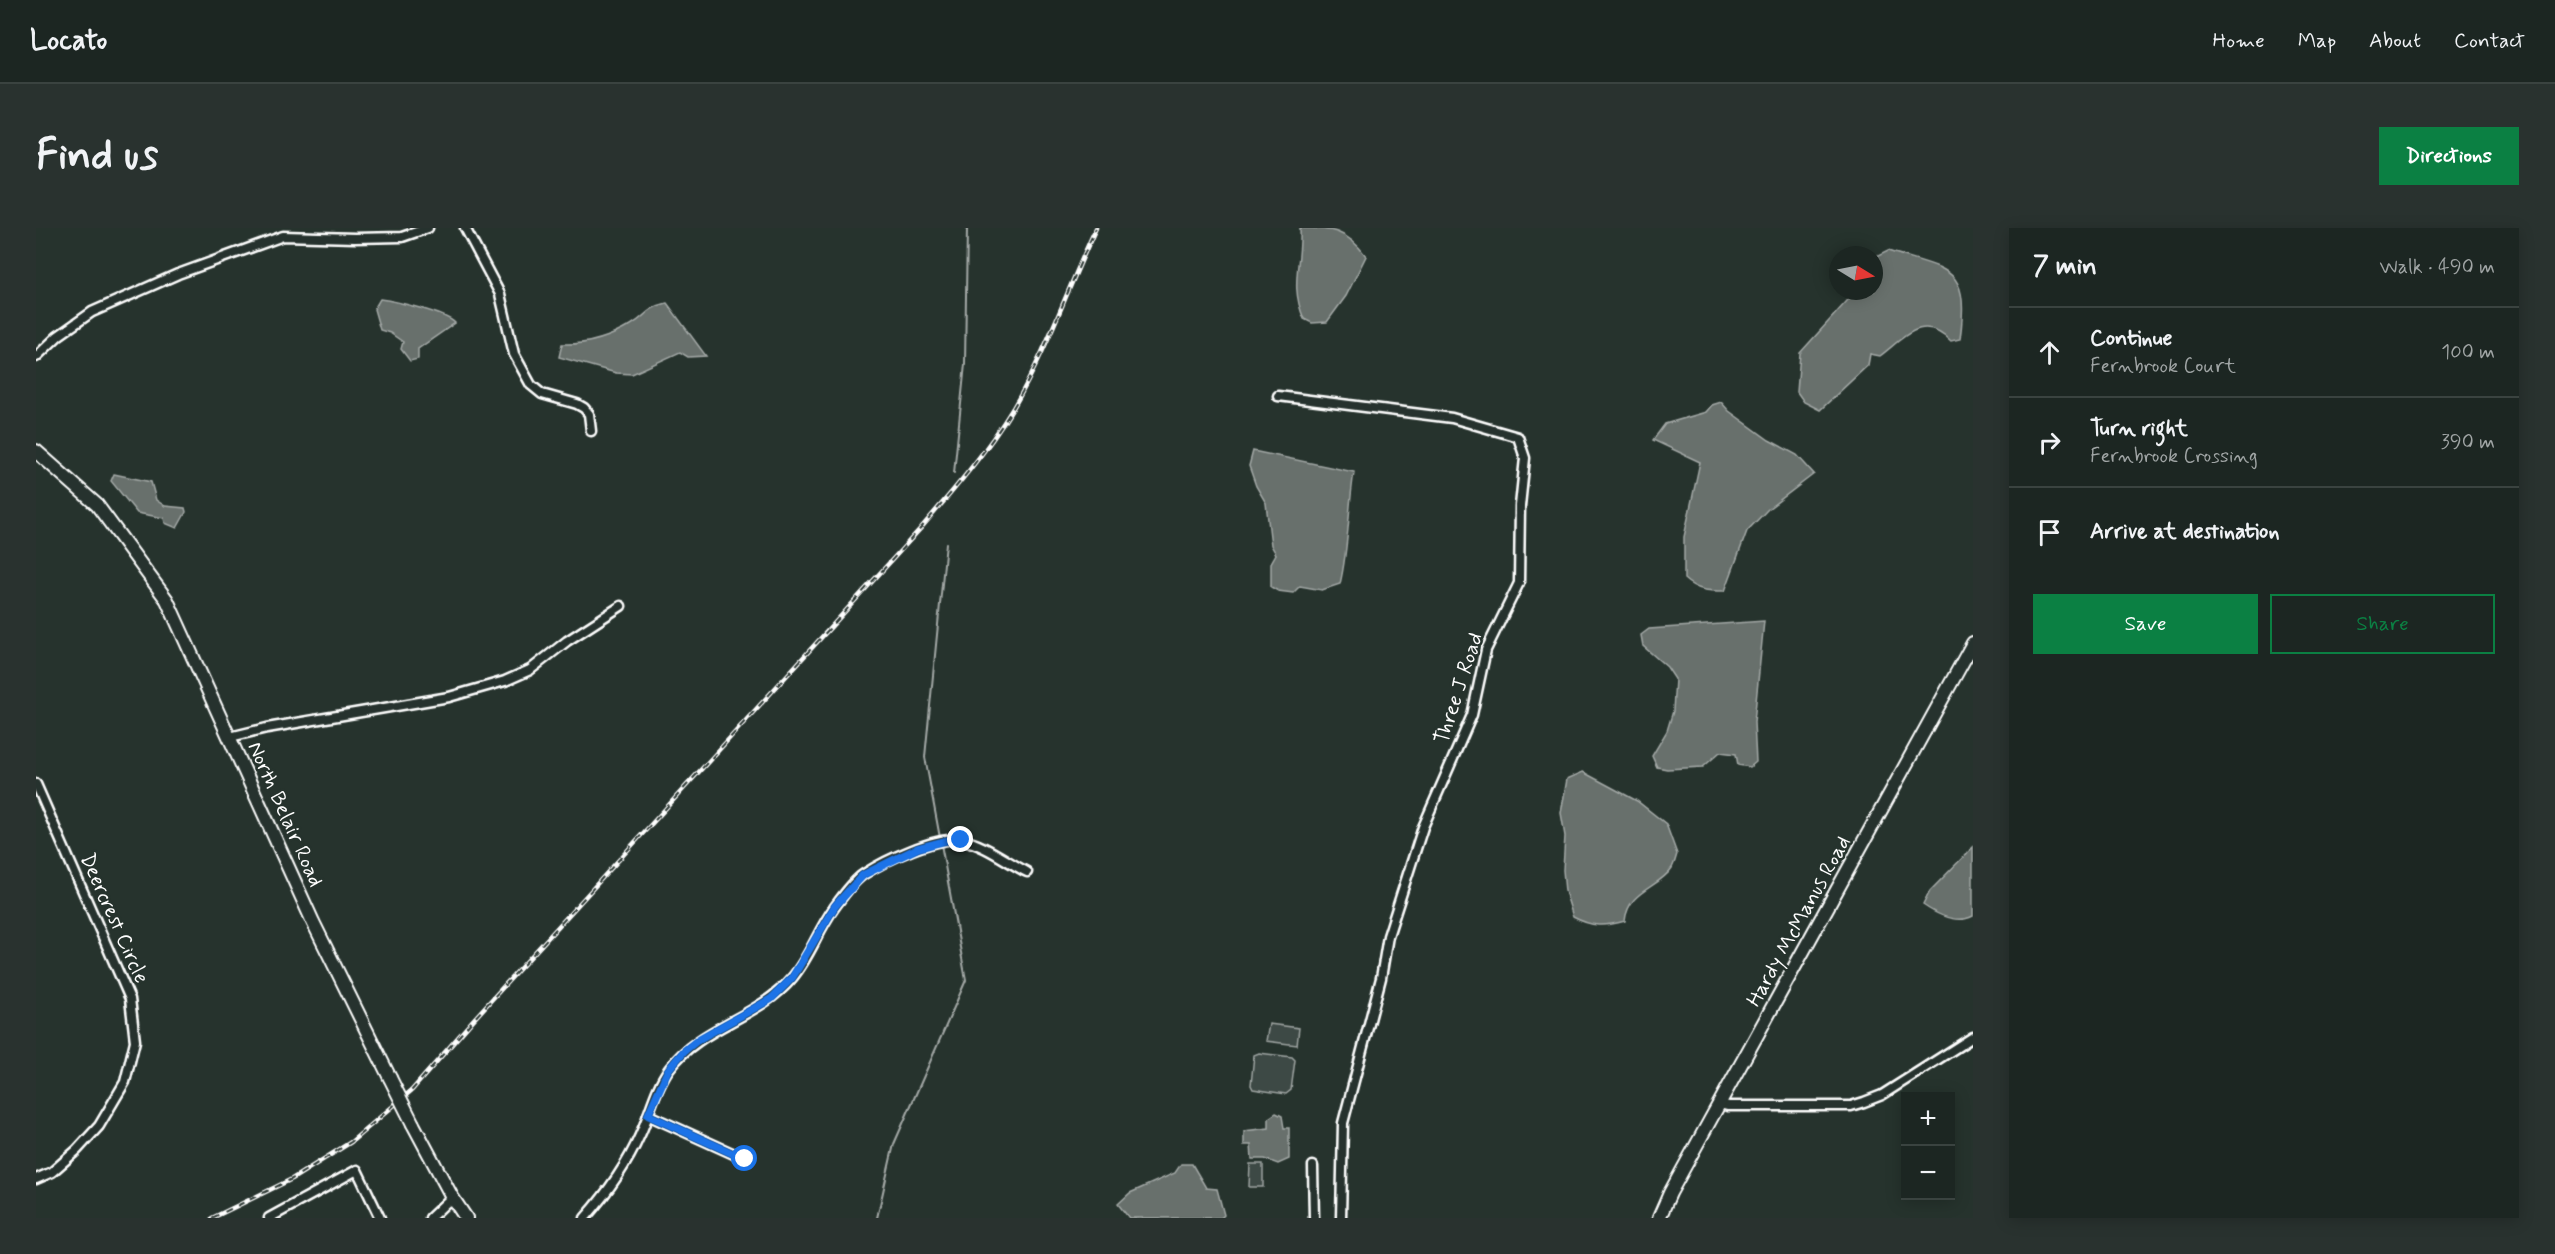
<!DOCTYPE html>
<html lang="en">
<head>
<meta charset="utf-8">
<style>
	:root { --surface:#1c2622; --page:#29322f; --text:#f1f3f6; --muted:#a0a5a5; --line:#3a4340; --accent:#0b8043 }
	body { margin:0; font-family:Mynerve,sans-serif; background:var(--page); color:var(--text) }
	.controls { position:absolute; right:18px; bottom:18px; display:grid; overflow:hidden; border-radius:0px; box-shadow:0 3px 15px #0003 }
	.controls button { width:54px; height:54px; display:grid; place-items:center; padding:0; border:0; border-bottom:2px solid var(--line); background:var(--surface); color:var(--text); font:30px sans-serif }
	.compass { position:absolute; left:1793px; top:18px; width:54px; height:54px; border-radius:50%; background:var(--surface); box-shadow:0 3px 15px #0003; rotate:100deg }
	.stop { position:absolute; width:18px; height:18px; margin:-14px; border:4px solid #1a73e8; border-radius:50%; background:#fff }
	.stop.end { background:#1a73e8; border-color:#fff; box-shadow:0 2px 6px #0008 }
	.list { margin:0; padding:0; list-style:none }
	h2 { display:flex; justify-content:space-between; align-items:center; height:78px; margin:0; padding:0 24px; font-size:26px }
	h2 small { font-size:20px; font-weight:400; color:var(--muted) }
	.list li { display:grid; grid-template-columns:39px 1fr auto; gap:18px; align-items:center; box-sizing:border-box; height:90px; padding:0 24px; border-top:2px solid var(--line) }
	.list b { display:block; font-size:22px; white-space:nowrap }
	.list p { margin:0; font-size:20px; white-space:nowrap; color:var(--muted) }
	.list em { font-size:20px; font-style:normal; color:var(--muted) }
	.actions { display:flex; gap:12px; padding:18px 24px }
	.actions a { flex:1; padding:14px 0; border:2px solid var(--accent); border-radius:0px; text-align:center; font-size:21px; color:var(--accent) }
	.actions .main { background:var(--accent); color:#fff }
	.icon { flex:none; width:33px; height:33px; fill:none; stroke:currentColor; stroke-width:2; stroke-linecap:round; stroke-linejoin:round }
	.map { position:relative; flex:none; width:1937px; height:990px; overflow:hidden; border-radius:0px }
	header { display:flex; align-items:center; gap:36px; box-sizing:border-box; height:84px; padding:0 30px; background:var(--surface); border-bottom:2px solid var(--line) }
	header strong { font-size:28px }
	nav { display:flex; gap:33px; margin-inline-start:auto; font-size:21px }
	.intro { display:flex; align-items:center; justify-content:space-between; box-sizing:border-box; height:144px; padding:0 36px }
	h1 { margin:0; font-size:42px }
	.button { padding:15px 27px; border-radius:0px; background:var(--accent); color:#fff; font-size:21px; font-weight:700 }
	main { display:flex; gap:36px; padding:0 36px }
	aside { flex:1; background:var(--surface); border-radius:0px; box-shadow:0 3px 15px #0003 }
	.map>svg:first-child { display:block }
</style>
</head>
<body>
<header>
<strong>Locato</strong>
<nav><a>Home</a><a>Map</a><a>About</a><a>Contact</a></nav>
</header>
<div class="intro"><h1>Find us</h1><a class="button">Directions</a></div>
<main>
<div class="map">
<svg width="1937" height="990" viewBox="0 0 1937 990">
	<rect width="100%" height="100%" fill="#26332d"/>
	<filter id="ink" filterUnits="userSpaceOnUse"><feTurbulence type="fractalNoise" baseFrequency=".0167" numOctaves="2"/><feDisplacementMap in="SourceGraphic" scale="12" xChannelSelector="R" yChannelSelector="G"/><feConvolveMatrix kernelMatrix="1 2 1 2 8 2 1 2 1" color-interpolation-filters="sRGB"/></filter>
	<g filter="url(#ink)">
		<g fill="#3e4944" stroke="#9ea4a2" stroke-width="1.5">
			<polygon points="1233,796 1263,800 1261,817 1230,813"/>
			<polygon points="1223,825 1256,829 1259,832 1255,862 1250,866 1217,861 1215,857 1218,827"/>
			<polygon points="1214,936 1227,936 1227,959 1213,959"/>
		</g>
		<g fill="#67706c" stroke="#a4a9a7" stroke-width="1.5">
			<path d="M1264 0C1295 0 1311 2 1330 28L1310 68 1291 94 1276 95 1268 91C1253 56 1266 35 1264 0Z"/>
			<path d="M1852 23C1914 43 1934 37 1924 111L1915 113C1887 85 1870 108 1844 128L1834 126 1832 137 1784 182 1768 174 1761 164 1764 125 1820 63H1838L1840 29Z"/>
			<path d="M344 71C359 73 410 85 419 95L382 121V131L374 133 365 121 367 114 354 105 344 102 338 81Z"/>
			<path d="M631 75 670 128 652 129 644 124 596 146 580 145 523 129 526 116C550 117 575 109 595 97 611 88 610 80 631 75Z"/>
			<path d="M1685 174 1693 183 1733 212 1761 227 1778 246 1732 281 1711 303 1689 363C1672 363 1661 363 1648 351V309L1664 234 1617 212 1629 196 1670 184 1676 177Z"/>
			<path d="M1217 223 1318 244C1312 281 1313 318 1304 356L1286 362 1264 358 1257 365 1242 363 1235 359V335L1240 326 1235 317 1230 275 1220 258 1213 238Z"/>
			<polygon points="78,246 115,254 120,272 129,278 149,280 150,284 141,300 129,295 128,290 101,285 75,253"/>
			<polygon points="1728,393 1718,494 1720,534 1714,539 1702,537 1700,526 1684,524 1667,539 1631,541 1621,539 1616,528 1631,503 1637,483 1639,451 1631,439 1607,418 1605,407 1613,401"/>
			<path d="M1547 544 1601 573 1630 596 1641 626C1640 630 1638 636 1636 640 1623 660 1592 662 1589 693 1568 699 1556 699 1537 689L1529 663 1527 642 1529 608 1525 585 1531 551Z"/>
			<path d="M1937 619V688C1920 697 1900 686 1887 677L1894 663Z"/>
			<polygon points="1240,885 1246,888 1248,900 1253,900 1253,931 1242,936 1229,931 1216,931 1215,917 1208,917 1208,903 1233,900 1233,890"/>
			<polygon points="1145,936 1156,936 1170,960 1181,961 1188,987 1185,990 1093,990 1082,976 1094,965 1139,945"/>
		</g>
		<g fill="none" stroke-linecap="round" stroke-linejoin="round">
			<g stroke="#a4a9a7" stroke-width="2">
				<polyline points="918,245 929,136 931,0"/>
				<polyline points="904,610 889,529 910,315"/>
				<polyline points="841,990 858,916 930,752 905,616"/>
			</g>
			<defs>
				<g id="street">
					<polyline points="429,0 464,66 478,126 495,157 506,166 541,176 548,180 553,186 555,203"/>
					<polyline points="0,129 22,108 56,84 142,46 247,8 319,10 366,9 392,0"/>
					<polyline points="1242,168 1416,190 1482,209 1489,230 1484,278 1483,355 1450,422 1436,487 1387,599 1352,708 1345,750 1307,895 1305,990"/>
					<polyline points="194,509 231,500 413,469 469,453 494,442 531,413 585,378"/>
					<polyline points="0,556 94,771 99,813 89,854 63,898 41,922 16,944 0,951"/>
					<polyline points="1684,876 1692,878 1815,878 1828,874 1846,867 1937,809"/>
					<polyline points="612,887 709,931"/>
					<polyline points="1277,938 1278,990"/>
					<polyline points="233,990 321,942 344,990"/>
					<polyline points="394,990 416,969"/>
					<path d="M549 990C572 964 590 939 604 907 614 886 619 860 633 841 664 798 723 790 756 750 774 729 782 702 798 680 806 669 817 653 828 646 850 632 900 608 926 612 948 616 971 634 991 644"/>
				</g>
				<g id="secondary">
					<polyline points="0,223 61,277 131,372 277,694 354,850"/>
					<polyline points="377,896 416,969 430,990"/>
					<polyline points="1623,990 1634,965 1937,415"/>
				</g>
			</defs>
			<use href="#street" stroke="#fff" stroke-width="13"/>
			<use href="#secondary" stroke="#fff" stroke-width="16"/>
			<use href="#street" stroke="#26332d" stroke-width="8"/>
			<use href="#secondary" stroke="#26332d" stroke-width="12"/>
			<defs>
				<path id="rail" d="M176 990 256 951 315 914 376 862 437 792 885 300C918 262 951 223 977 180 1011 123 1032 59 1060 0"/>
			</defs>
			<use href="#rail" stroke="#fff" stroke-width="4.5"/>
			<use href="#rail" stroke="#26332d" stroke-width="2" stroke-dasharray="7" stroke-linecap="butt"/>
			<defs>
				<polyline id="secondary-bridge" points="354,850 377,896"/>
			</defs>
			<use href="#secondary-bridge" stroke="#fff" stroke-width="16" stroke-linecap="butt"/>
			<use href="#secondary-bridge" stroke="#26332d" stroke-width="12"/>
		</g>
	</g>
	<g fill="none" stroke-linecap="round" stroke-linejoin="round" filter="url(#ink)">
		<polyline stroke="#1a73e8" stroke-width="8" points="709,931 612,887 632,842 648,823 663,811 735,771 756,750 799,678 827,647 882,620 913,612 925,612"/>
	</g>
	<g text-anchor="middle" stroke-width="5" stroke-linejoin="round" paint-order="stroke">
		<g font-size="21" fill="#fff" stroke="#26332d">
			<text transform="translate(1422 460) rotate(-72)" y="7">Three J Road</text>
			<text transform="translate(250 586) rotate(66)" y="7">North Belair Road</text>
			<text transform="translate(79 690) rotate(66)" y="7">Deercrest Circle</text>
			<text transform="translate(1762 693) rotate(-61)" y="7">Hardy McManus Road</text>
		</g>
	</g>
</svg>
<div class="controls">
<button>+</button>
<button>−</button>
</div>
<svg class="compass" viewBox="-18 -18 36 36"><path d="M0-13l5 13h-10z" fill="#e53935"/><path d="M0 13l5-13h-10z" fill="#a0a5a5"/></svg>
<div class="stop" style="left:709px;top:931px"></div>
<div class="stop end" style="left:925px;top:612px"></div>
</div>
<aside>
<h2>7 min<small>Walk · 490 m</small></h2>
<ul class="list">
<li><svg class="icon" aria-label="ahead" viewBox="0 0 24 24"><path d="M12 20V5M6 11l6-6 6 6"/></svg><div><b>Continue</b><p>Fernbrook Court</p></div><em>100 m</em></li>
<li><svg class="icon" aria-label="right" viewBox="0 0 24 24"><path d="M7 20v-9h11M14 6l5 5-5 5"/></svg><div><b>Turn right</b><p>Fernbrook Crossing</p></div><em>390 m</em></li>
<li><svg class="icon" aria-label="arrive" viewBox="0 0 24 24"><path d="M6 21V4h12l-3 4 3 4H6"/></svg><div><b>Arrive at destination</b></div></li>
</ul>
<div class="actions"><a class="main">Save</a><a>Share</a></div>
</aside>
</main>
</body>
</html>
